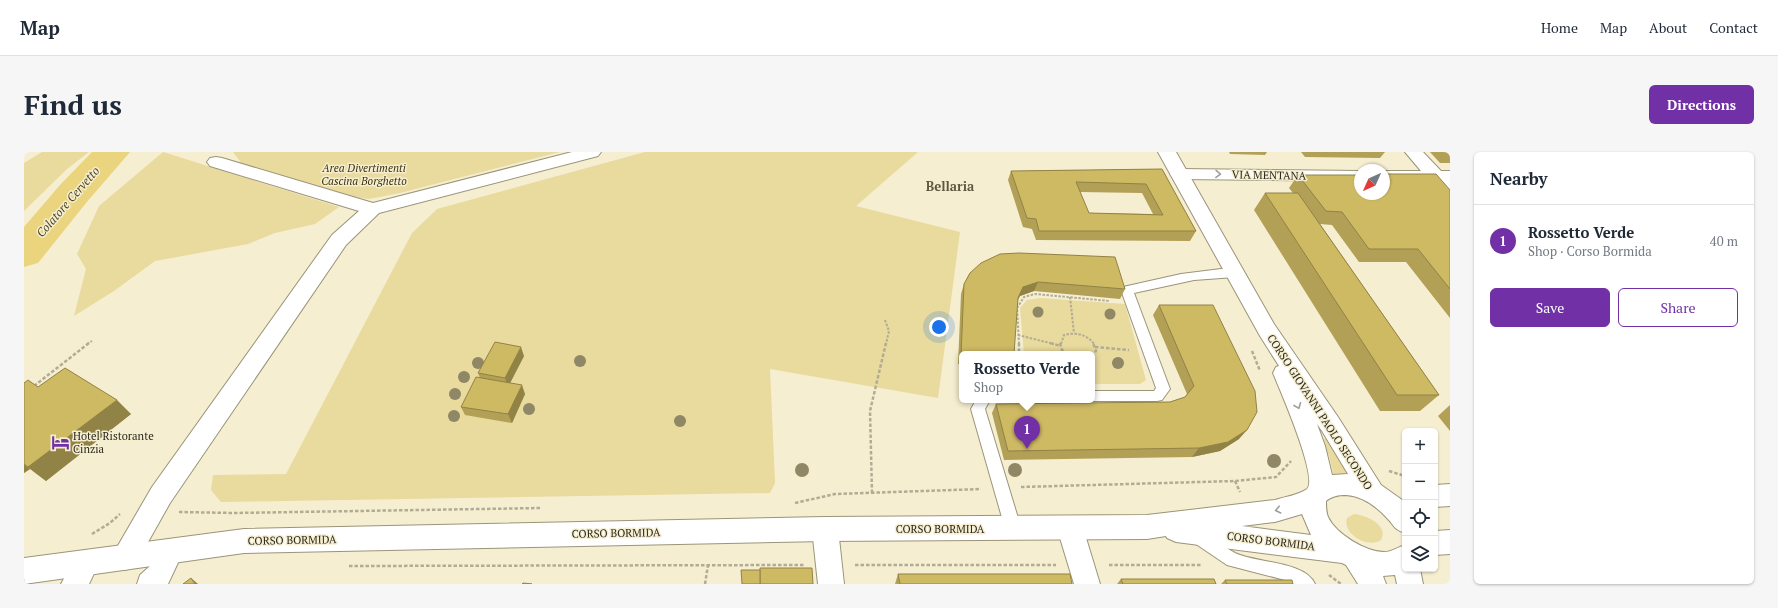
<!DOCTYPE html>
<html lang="en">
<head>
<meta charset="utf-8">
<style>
	:root { --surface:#fff; --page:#f6f6f7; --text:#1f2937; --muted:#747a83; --line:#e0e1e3; --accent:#7130a5 }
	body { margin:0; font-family:"PT Serif",serif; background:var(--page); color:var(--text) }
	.controls { position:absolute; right:12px; bottom:12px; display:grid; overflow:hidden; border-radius:6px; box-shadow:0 1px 3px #0004 }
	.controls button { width:36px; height:36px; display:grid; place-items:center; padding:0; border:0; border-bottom:1px solid var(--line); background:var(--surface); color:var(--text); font:20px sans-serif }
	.compass { position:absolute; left:1330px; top:12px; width:36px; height:36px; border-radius:50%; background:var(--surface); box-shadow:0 1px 3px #0004; rotate:225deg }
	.you { position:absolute; left:915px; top:175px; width:14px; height:14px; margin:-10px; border:3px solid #fff; border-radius:50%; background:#1a73e8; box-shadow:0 0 0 6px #1a73e833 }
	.badge { display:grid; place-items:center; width:26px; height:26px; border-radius:50%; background:var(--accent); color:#fff; font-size:13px; font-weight:700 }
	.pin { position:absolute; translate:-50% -33px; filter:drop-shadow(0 1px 2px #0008) }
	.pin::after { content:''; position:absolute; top:21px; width:14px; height:12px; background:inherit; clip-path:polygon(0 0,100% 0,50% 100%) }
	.popup { position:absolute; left:935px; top:199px; width:136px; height:52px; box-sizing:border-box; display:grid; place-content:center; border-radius:6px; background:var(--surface); filter:drop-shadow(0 1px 3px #0005); font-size:13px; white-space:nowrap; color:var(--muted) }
	.popup b { font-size:15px; color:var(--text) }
	.popup::after { content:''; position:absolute; left:50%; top:100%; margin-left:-8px; border:8px solid transparent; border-top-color:var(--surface) }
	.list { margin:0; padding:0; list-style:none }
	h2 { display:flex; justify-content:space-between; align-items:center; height:52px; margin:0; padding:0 16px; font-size:17px }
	h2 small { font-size:13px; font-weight:400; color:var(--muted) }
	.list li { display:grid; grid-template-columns:26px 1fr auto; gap:12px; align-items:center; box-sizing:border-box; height:72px; padding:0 16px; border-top:1px solid var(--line) }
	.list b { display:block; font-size:15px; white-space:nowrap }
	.list p { margin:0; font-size:13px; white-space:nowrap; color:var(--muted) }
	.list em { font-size:13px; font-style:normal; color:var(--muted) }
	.actions { display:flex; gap:8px; padding:12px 16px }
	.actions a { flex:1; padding:9px 0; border:1px solid var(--accent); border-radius:6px; text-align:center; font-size:14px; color:var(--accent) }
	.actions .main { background:var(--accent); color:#fff }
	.icon { flex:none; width:22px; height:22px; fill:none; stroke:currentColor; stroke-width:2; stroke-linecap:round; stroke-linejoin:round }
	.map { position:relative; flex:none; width:1426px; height:432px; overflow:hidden; border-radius:6px }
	header { display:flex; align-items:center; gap:24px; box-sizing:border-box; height:56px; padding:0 20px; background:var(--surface); border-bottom:1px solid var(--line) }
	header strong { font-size:19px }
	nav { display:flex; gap:22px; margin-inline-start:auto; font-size:14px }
	.intro { display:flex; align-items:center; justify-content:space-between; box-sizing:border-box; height:96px; padding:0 24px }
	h1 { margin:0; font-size:28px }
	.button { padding:10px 18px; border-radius:6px; background:var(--accent); color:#fff; font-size:14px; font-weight:700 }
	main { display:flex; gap:24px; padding:0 24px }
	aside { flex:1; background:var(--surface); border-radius:6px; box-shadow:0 1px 3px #0004 }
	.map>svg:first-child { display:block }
</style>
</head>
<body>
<header>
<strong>Map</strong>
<nav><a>Home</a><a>Map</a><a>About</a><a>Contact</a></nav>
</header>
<div class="intro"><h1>Find us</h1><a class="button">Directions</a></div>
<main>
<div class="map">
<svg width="1426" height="432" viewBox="0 0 1426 432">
	<rect width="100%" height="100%" fill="#f5eed1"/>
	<g fill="#e9da9d">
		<polygon points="18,0 65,0 43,17 0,59 0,11"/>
		<polygon points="139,0 315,55 291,72 251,81 224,92 131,109 90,139 50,164 62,117 53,102 75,54"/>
		<polygon points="209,0 536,0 376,41 345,47 328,45 218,12"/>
		<polygon points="621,0 894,0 832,54 936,80 914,246 746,217 751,331 746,341 197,350 187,338 189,323 262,322 388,81 413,57"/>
		<polygon points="1017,146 1101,152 1122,228 1116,232 1068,232 1068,202 1000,202 996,156 1003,148"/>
		<polygon points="1296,287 1305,287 1335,329 1311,328 1305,304"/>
		<path d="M1330 362C1342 363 1365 373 1357 388 1344 397 1318 382 1323 366Z"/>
	</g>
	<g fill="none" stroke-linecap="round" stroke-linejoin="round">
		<polygon fill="#ead47e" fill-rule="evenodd" points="68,0 106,0 62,51 14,111 0,115 0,75 36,33"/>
		<defs>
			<g id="lane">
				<polygon points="1197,117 1215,118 1217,121 1215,124 1211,125 1170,128 1110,141 1146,237 1138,248 1133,249 1068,249 1064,248 1068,248 1068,239 1130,239 1132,236 1097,138 1099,135 1157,122"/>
				<polygon points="952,248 966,248 961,257 997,376 994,381 989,383 984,381 981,376 947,257"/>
				<path d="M1174 378C1188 383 1198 394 1211 401 1231 411 1281 409 1291 432H1268L1261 428 1203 413 1169 390 1166 385 1169 380Z"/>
			</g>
			<g id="street">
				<polygon points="548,0 577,0 574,4 355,61 322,93 146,351 110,415 101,418 92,415 88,406 92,397 128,335 308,83 335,59 186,14 183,10 186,6 192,5 198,6 349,51"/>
				<polygon points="1381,0 1399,0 1417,19 1426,19 1426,47 1420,45 1407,30 1360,29 1360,19 1397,19"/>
				<polygon points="1155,17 1336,19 1336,29 1155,27 1149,26 1146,22 1149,18"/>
				<polygon points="1046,364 1055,368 1059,376 1076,432 1050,432 1033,376 1037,368"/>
				<polygon points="801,365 810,369 814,377 820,432 794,432 788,377 792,369"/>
				<polygon points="146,388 155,391 159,400 144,432 113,432 116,423 126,414 137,391"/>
				<polygon points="62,399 71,402 75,411 65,432 37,432 53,402"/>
			</g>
			<g id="secondary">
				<path d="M1134 0H1152L1250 172 1314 265 1357 333 1381 350V381C1369 377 1371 374 1363 366 1352 354 1338 344 1322 343 1314 343 1308 344 1302 349 1302 355 1302 360 1304 365 1312 382 1342 400 1360 400 1368 400 1374 395 1381 393V417H1396L1399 432H1373L1371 423 1359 424 1362 432H1334L1322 413 1318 411 1152 390 1143 386 1142 384 1123 387 801 389 220 401 0 432V406L220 377 801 365 1123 363 1251 348C1260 345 1275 343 1283 337 1295 326 1255 236 1249 221L1252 215 1255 214 1236 184ZM1293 272 1298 279 1324 322 1308 323 1301 294ZM1278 362 1287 383 1218 374 1251 370Z"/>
				<polygon points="1426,332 1426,354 1411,355 1411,333"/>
				<polygon points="1426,378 1426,402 1411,403 1411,379"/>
			</g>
		</defs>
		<use href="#lane" stroke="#9b9479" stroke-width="2"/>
		<use href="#street" stroke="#9b9479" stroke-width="2"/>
		<use href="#secondary" stroke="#9b9479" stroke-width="2"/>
		<g stroke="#b2ac95" stroke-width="2" stroke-dasharray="2.5 1.5" stroke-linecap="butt">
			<polyline points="1046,145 1050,181"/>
			<polyline points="861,168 865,179 862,192"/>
			<polyline points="994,183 1030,192"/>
			<polyline points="63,192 68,189"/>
			<polyline points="995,192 993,156 1000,145 1011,142 1086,149"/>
			<path d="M1037 192 1040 183C1051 180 1063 182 1070 192"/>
		</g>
		<g stroke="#b2ac95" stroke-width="2.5" stroke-dasharray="3.5 2" stroke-linecap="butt">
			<polyline points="995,191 995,202"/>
			<polyline points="1026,191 1037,194"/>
			<polyline points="1036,191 1038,198 1043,202"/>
			<polyline points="1071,195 1105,198"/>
			<polyline points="1228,199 1236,219"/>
			<polyline points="1068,205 1072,199 1069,191"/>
			<polyline points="10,234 65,191"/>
			<polyline points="1365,319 1381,324"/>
			<polyline points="1211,329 1216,340"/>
			<polyline points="997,335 1211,329 1252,325 1267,309"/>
			<polyline points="848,341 846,259 862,191"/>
			<polyline points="771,351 811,342 957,337"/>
			<polyline points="155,360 210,361 518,356"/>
			<polyline points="68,382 86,371 96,362"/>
			<polyline points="831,413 1032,413"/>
			<polyline points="1085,413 1178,413"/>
			<polyline points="325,414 780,413"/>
			<polyline points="1305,423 1317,432"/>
			<polyline points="681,432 684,413"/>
		</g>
		<use href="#lane" fill="#fff" fill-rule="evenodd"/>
		<use href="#street" fill="#fff" fill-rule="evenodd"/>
		<use href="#secondary" fill="#fff" fill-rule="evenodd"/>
	</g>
	<g fill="#8f8765">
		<circle cx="1014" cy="160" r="5.5"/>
		<circle cx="1086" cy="162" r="5.5"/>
		<circle cx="556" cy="209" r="6"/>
		<circle cx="454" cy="211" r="6"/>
		<circle cx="1094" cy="211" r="6"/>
		<circle cx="440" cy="225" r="6"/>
		<circle cx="431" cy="242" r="6"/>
		<circle cx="505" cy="257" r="6"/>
		<circle cx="430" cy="264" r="6"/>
		<circle cx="656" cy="269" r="6"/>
		<circle cx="1250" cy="309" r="7"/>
		<circle cx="778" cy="318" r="7"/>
		<circle cx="991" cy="318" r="7"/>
	</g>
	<g fill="#b2a056" fill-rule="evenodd">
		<polygon points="1205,0 1243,0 1241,3 1206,2"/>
		<polygon points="1277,0 1361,0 1356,6 1281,5"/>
		<polygon points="1406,0 1426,0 1426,11 1416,11"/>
		<path d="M1138 17 1172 79 1166 89 1012 88 1008 77 999 75 984 28 987 19ZM1056 40 1118 41 1129 62 1065 61Z"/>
		<polygon points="1274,23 1426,38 1426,166 1382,110 1335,110 1308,73 1296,72 1415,243 1396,259 1356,259 1230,58 1241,41 1269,41 1265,36"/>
		<polygon points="946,121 1101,137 1096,147 1010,139 996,144 993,149 938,202 938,213 934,212 937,142 940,132"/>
		<polygon points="1135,153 1215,287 1196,299 1168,305 980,308 968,261 972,252 1146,250 1161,245 1163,242 1129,163"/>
		<polygon points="500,204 486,231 501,242 488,271 441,263 437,255 456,226 454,221"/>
		<polygon points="0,231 14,235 107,262 22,329 6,317 0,321"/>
		<polygon points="1426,253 1426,279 1414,264"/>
		<polygon points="874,422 1048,432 871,432"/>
		<polygon points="1097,427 1192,432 1093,432"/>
		<polygon points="1201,428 1269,432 1197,432"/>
	</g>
	<g fill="#918246">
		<polygon points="1014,130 1010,139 996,144 990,155 994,146 999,135"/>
		<polygon points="497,195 500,204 484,235 481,226"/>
		<polygon points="498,233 501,242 488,271 484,262"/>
		<polygon points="93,248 107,262 22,329 4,315"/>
		<polygon points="1223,278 1215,287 1196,299 1168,305 1175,296"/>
		<polygon points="0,313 6,317 0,321"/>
		<polygon points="167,426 174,432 171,432"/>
	</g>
	<g fill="#cfba64" stroke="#918246" fill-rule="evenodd">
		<path d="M1138 17 1172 79H1015L1012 67 1003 66 987 19ZM1052 30 1122 32 1139 63 1065 61Z"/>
		<polygon points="1360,22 1412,22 1426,38 1426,137 1394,97 1345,97 1318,60 1302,59 1274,23 1336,23 1336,42 1360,42"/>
		<polygon points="1241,41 1274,41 1415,243 1373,243"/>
		<polygon points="995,101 1091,105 1101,137 1014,130 999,135 994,146 990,202 938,202 938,203 937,203 940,132 946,121 957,111 976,102"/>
		<polygon points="1135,153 1189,153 1231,239 1233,260 1223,278 1204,290 1175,296 984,299 972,252 1146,250 1161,245 1170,234"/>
		<polygon points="471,190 497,195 481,226 454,221"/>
		<polygon points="41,216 93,248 4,315 0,312 0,231 4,228 14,235"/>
		<polygon points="452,225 498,233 484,262 437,255"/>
		<polygon points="736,416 788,416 789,432 736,432"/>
		<polygon points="717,418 736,418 736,432 718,432"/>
		<polygon points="874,422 1046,422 1048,432 876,432"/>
		<polygon points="167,426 171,432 159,432"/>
		<polygon points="1097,427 1190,427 1192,432 1099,432"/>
		<polygon points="1201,428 1268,428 1269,432 1203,432"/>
		<polygon points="499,431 508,432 498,432"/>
	</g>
	<defs><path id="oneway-chevron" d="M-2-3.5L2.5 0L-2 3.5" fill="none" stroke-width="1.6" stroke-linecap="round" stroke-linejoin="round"/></defs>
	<g stroke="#a09e99">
		<use href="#oneway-chevron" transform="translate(1194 22) rotate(1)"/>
		<use href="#oneway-chevron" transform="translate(1274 254) rotate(68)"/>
		<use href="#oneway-chevron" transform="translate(1254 358) rotate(167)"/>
	</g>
	<defs>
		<symbol id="hotel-bare" viewBox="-9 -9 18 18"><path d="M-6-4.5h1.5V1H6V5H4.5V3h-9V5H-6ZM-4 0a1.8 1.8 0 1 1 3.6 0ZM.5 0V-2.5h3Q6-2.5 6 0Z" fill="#7130a5" stroke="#f5eed1" stroke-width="2.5" paint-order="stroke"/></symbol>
	</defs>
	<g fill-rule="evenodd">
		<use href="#hotel-bare" x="24" y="278" width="25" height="25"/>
	</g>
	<g text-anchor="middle" stroke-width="3" stroke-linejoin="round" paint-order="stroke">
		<g font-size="11" font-style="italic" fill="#3b320c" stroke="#f5eed1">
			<text x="340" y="20">Area Divertimenti<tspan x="340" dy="13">Cascina Borghetto</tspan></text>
		</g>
		<g font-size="11" fill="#2b281d" stroke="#f5eed1">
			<text transform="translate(1245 23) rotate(1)" y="4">VIA MENTANA</text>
			<text transform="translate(1296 260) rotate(57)" y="4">CORSO GIOVANNI PAOLO SECONDO</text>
			<text x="916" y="381">CORSO BORMIDA</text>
			<text transform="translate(592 381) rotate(-1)" y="4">CORSO BORMIDA</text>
			<text transform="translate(268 388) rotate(-1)" y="4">CORSO BORMIDA</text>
			<text transform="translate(1247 389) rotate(7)" y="4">CORSO BORMIDA</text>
		</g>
		<g font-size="11" fill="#2b281d" stroke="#f5eed1" text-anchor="start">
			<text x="49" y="288">Hotel Ristorante<tspan x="49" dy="13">Cinzia</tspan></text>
		</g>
		<g font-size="12" font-style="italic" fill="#504621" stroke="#f5eed1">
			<text transform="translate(44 50) rotate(-49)" y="4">Colatore Cervetto</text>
		</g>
		<g font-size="13" font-weight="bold" fill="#5e573f" stroke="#f5eed1">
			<text x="926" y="39">Bellaria</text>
		</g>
	</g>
</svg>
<div class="controls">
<button>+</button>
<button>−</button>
<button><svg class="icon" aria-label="locate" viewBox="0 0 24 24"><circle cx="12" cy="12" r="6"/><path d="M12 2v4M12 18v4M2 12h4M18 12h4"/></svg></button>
<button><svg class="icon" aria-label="layers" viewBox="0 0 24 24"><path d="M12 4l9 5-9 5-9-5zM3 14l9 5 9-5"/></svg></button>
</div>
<svg class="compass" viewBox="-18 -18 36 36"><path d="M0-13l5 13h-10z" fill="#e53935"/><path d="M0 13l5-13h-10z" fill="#747a83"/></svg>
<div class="you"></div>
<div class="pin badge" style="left:1003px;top:297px">1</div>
<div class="popup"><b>Rossetto Verde</b>Shop</div>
</div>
<aside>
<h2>Nearby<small></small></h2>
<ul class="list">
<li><span class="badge">1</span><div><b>Rossetto Verde</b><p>Shop · Corso Bormida</p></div><em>40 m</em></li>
</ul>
<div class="actions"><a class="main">Save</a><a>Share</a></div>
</aside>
</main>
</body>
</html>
